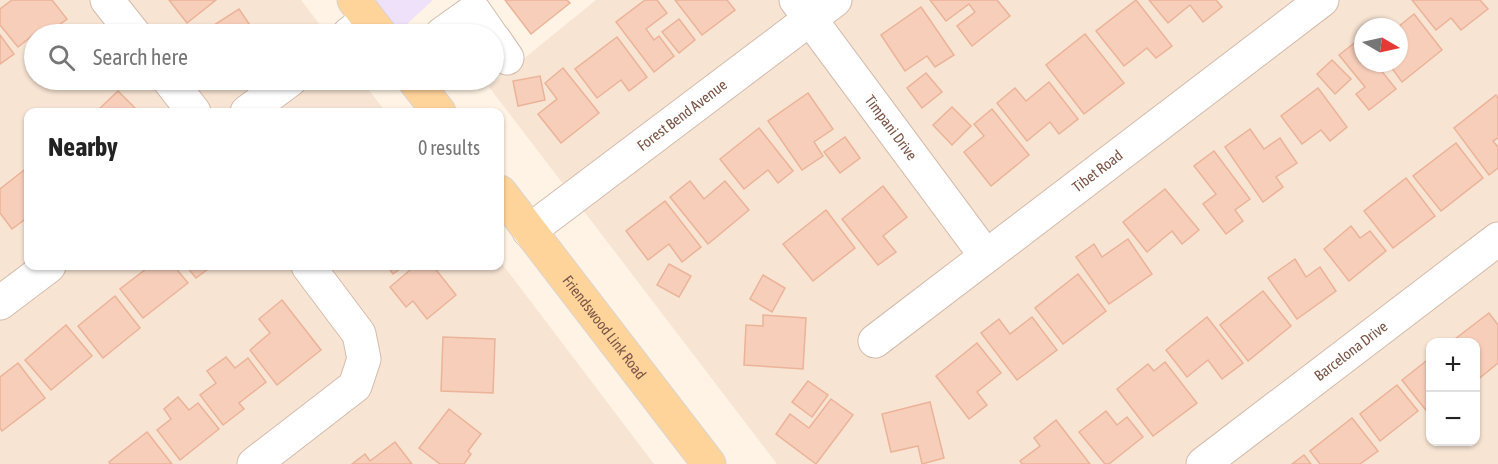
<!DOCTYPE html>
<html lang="en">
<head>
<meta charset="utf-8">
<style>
	:root { --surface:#fff; --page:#f2f2f2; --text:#222; --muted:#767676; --line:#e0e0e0 }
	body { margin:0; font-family:"Asap Condensed",sans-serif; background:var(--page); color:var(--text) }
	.controls { position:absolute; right:18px; bottom:18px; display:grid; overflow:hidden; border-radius:12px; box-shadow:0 2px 4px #0004 }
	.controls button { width:54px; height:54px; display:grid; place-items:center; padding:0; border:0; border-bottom:2px solid var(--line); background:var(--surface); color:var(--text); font:30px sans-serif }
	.compass { position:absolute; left:1354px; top:18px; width:54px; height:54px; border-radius:50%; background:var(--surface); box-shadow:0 2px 4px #0004; rotate:99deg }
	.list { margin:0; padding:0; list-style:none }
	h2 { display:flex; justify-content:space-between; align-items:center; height:78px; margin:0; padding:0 24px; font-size:26px }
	h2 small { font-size:20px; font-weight:400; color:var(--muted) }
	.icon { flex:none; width:33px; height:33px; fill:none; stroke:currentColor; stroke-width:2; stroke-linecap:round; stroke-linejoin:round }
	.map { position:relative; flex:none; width:1498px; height:464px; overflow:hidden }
	.search { position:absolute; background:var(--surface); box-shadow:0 2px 4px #0004; left:24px; top:24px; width:480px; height:66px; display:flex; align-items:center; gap:15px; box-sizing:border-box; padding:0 21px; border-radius:33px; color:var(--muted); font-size:22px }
	.panel { position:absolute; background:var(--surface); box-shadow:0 2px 4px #0004; left:24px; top:108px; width:480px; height:162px; border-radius:12px }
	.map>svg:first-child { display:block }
</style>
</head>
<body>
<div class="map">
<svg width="1498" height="464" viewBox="0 0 1498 464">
	<rect width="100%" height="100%" fill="#fef3e5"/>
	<g fill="#f7e4d3" fill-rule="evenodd">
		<polygon points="0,0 301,0 327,34 34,34 34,80 361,80 386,112 28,112 28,266 500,266 500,261 654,464 0,464"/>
		<path d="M596 0H1498V464H777L489 87ZM1363 27H1399V63H1363ZM1430 342H1476V442H1430Z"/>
	</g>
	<polygon fill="#f0e1fb" points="354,0 433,0 396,34 380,34"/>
	<g fill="#f7ceba" stroke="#ebb398" stroke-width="1.5">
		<polygon points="12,0 52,0 67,19 47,34 39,34 37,32 18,47 0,25 0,9"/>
		<polygon points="169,0 216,0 187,23"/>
		<polygon points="505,0 567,0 570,3 531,34"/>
		<polygon points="645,0 657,0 667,13 646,29 654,40 659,36 674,56 654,72 616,22"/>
		<polygon points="675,0 727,0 735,10 702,35"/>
		<polygon points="930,0 997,0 1010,16 972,46 957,26 975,12 969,4 946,21"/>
		<polygon points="1136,0 1172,46 1156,58 1147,48 1124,66 1096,31"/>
		<polygon points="1149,0 1216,0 1222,7 1203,22 1190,5 1168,23"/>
		<polygon points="1412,0 1480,0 1488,9 1461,30 1451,18 1436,30"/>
		<polygon points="921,7 954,55 935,67 927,56 905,71 881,35"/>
		<polygon points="239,9 256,34 200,34"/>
		<polygon points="1414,14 1442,50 1402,82 1388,63 1399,63 1398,27"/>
		<polygon points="679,19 695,40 679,53 662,32"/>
		<polygon points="1085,34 1124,83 1084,114 1046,65"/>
		<polygon points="0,35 14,54 0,64"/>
		<polygon points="617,37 647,77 629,91 621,80 597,98 575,69"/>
		<polygon points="1357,41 1363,48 1363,63 1375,63 1396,89 1369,110 1356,94 1365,87 1339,55"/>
		<polygon points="1332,60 1351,79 1335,94 1317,74"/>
		<polygon points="563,68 599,113 561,143 538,114 557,99 545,83"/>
		<polygon points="926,73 942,92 922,108 907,88"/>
		<polygon points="540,76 545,100 518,106 513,81"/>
		<polygon points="1049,82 1078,119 1059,134 1050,122 1027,141 997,103 1015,88 1026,101"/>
		<polygon points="1318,88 1347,127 1330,141 1321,130 1302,144 1281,116"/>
		<polygon points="118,91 139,112 96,112"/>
		<polygon points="808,93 833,129 814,142 823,156 802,170 768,121"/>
		<polygon points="1496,95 1498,99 1498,138 1493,141 1498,147 1498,168 1489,175 1454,128"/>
		<polygon points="952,107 971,126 952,145 933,125"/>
		<polygon points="992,109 1029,155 991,186 964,152 984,136 974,124"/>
		<polygon points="759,128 793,171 778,183 768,170 744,189 720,159"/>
		<polygon points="1250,129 1264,149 1280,138 1297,163 1276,177 1283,187 1263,202 1225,147"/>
		<polygon points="845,137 860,158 840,173 824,152"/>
		<polygon points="1456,143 1483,178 1441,211 1413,176"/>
		<polygon points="1214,151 1250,199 1235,210 1243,221 1226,234 1203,204 1216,194 1194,166"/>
		<polygon points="28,167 28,217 12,229 0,213 0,189"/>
		<polygon points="1406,178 1435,216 1393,248 1364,211"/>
		<polygon points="690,181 704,199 725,181 749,210 708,244 670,197"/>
		<polygon points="883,186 907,217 883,236 896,252 878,265 842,219"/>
		<polygon points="1165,189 1199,230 1182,244 1172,231 1147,252 1123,222"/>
		<polygon points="665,201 701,247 682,262 669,244 648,260 626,231"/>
		<polygon points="826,210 855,248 813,281 783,244"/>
		<polygon points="1351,226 1360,238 1370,231 1386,251 1349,281 1324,249"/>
		<polygon points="1128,239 1152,274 1109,304 1076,257 1094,244 1102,257"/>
		<polygon points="1295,259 1306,277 1320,267 1336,291 1297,319 1268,278"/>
		<polygon points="669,264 691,276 679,297 657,285"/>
		<polygon points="150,266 174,266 188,283 143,318 120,289"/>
		<polygon points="186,266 212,266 196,278"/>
		<polygon points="387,266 404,266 393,274"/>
		<polygon points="415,266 433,266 456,295 427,319 413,301 406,307 390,287"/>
		<polygon points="1078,274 1106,311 1063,344 1035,308"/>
		<polygon points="763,275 785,288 772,312 750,299"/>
		<polygon points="1263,291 1291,326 1248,361 1220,325"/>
		<polygon points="115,296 140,328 103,358 78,326"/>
		<polygon points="282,300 321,350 277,385 250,350 270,333 259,319"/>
		<polygon points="1489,313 1498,325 1498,363 1476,381 1476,342 1451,342"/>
		<polygon points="763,315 806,318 803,369 744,365 746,325 763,326"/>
		<polygon points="1032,317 1057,350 1017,380 981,333 999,319 1010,334"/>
		<polygon points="1207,317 1243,363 1222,379 1208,360 1187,377 1166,350"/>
		<polygon points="66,325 92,356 51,390 25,360"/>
		<polygon points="443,337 495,339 493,393 441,391"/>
		<polygon points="977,343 1001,373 977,392 987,405 969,419 936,376"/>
		<polygon points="226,357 235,368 248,358 266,382 239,403 244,409 223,425 200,395 216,383 207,371"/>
		<polygon points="1430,358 1430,412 1429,414 1402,380"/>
		<polygon points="1165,362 1197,403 1153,436 1117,389 1148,364 1154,371"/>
		<polygon points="18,363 45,398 2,431 0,428 0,377"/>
		<polygon points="808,381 828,395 812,417 792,402"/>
		<polygon points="1397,385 1418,411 1380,441 1360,414"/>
		<polygon points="178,397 189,410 198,403 219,429 180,460 157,430 171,419 164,409"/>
		<polygon points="831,399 853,415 816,464 776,434 790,414 809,428"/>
		<polygon points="930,402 944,458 922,464 918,446 891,452 882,414"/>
		<polygon points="449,409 481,434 468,451 471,454 464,464 440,464 419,448"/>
		<polygon points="1106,411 1117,425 1127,417 1143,437 1109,464 1105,464 1079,432"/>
		<polygon points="1352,418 1378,451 1360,464 1320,464 1310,451"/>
		<polygon points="1056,420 1090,464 1022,464 1020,461 1040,446 1034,438"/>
		<polygon points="147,432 172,464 110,464 109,462"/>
		<polygon points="395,442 412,464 352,464 365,454 370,461"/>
		<polygon points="1304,455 1311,464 1292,464"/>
	</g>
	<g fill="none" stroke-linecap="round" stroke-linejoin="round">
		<defs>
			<g id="minor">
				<polyline points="107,0 134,34"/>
				<path id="s1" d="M796 0 986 256"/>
				<polyline points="349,34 368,19"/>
				<polyline points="442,34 474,11 490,34"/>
				<polyline points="494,39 507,58"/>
				<polyline points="169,80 194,112"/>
				<polyline points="247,112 290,80"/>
				<path id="s2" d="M529 231 835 0"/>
				<polyline points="0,303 49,266"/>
				<path id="s3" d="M875 341 1322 0"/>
				<polyline points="254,464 355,386 364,359 359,334 308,266"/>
				<path id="s4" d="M1203 464 1498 239"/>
			</g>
			<g id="major">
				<polyline points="354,0 380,34"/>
				<polyline points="414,80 439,112"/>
				<path id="s5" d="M500 192 709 464"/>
			</g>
		</defs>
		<use href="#minor" stroke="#d4bcac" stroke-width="35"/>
		<use href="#major" stroke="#ddd3cf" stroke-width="35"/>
		<use href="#minor" stroke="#fff" stroke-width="33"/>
		<use href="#major" stroke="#ffd49b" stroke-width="33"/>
	</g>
	<g text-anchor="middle" stroke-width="5" stroke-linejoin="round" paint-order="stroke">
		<g font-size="15" fill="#7b5647" stroke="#fff7ed">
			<text dy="5" stroke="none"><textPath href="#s2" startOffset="192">Forest Bend Avenue</textPath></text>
			<text dy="5" stroke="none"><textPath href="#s1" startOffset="159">Timpani Drive</textPath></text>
			<text dy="5" stroke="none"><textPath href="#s3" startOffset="280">Tibet Road</textPath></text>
			<text dy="5" stroke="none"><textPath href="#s5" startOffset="171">Friendswood Link Road</textPath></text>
			<text dy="5" stroke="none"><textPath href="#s4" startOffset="186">Barcelona Drive</textPath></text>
		</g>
	</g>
</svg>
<div class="controls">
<button>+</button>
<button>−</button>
</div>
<svg class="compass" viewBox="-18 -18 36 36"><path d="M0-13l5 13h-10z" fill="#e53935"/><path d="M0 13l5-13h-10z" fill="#767676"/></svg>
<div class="search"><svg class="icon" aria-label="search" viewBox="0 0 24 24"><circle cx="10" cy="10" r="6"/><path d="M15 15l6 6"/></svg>Search here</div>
<section class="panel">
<h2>Nearby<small>0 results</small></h2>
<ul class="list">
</ul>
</section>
</div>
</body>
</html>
